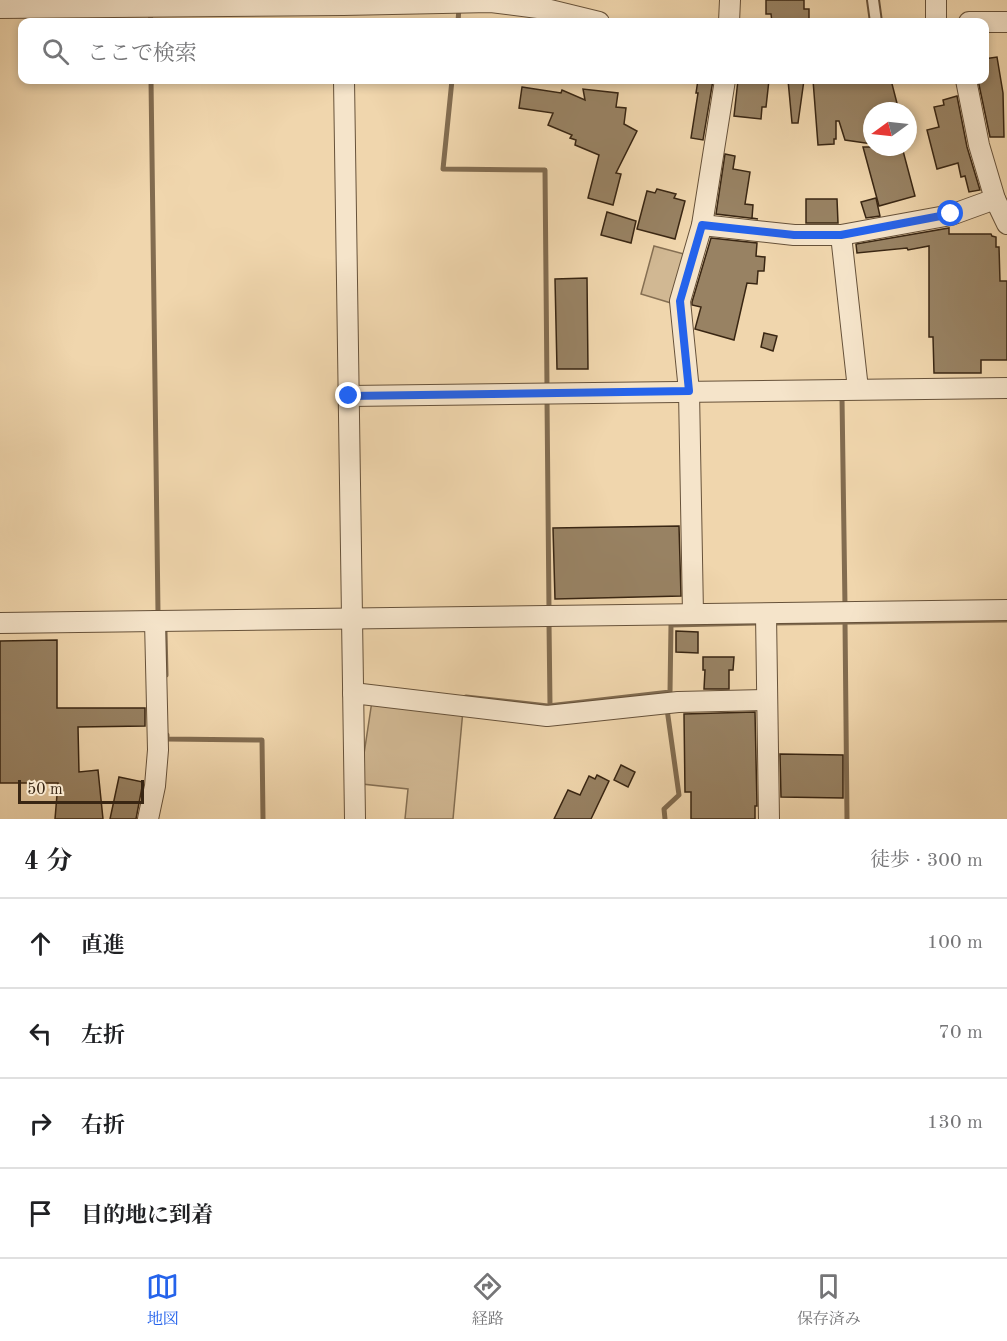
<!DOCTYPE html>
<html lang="ja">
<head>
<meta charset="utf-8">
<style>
	:root { --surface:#fff; --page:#f2f2f2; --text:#202124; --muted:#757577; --line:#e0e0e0; --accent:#2563eb }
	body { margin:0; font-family:"Old Standard TT","Noto Serif JP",serif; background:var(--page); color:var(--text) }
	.compass { position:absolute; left:863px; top:102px; width:54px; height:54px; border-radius:50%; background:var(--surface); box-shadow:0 3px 9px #0003; rotate:255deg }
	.scale { position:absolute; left:18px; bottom:15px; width:126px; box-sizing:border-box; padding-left:6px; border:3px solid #392613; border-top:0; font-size:16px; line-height:21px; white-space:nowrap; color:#392613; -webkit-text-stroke:4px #f5e4ca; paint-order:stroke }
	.stop { position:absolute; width:18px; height:18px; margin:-14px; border:4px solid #2563eb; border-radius:50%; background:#fff }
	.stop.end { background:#2563eb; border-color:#fff; box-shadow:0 2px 6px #0008 }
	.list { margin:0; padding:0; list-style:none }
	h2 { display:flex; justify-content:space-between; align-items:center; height:78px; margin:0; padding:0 24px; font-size:26px }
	h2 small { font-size:20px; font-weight:400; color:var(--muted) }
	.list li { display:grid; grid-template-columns:39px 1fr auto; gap:18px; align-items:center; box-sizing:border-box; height:90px; padding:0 24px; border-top:2px solid var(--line) }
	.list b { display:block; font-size:22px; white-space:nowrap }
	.list em { font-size:20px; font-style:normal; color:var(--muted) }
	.icon { flex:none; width:33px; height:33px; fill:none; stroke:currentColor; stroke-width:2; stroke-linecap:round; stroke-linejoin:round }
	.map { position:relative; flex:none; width:1007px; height:819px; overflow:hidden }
	.search { position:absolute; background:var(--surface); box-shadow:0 3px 9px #0003; left:18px; right:18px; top:18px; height:66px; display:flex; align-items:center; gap:15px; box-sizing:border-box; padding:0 21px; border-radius:12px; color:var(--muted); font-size:22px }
	.sheet { height:438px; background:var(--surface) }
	nav { display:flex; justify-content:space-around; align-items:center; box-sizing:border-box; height:84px; border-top:2px solid var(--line); background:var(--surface); font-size:16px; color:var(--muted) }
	nav a { display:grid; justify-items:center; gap:3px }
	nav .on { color:var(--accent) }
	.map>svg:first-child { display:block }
</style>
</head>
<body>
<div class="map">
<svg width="1007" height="819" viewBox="0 0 1007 819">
	<rect width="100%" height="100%" fill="#f0d6ad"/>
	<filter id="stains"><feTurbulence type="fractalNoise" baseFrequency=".00333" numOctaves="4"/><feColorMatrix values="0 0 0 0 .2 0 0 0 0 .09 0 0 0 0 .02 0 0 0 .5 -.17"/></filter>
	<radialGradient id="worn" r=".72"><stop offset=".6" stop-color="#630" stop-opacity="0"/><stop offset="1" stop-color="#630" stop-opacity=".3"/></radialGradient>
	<g fill="#d1b893" stroke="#856f53" stroke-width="1.5">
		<polygon points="654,246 684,254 671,303 641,294"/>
		<polygon points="372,701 463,710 453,819 405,819 408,789 362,784 362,767"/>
	</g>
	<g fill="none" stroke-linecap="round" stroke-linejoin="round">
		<g stroke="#826c50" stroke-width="5">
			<polyline points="150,12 151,22"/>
			<polyline points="458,22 459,7"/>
			<polyline points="151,80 158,612"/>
			<polyline points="452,80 443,169 545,170 547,387"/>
			<polyline points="842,398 845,606"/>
			<polyline points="547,399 549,609"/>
			<polyline points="845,621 847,819"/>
			<polyline points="549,623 550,705"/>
			<polyline points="774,623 1007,620"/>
			<polyline points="165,631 166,675"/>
			<polyline points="466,697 548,706 670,692 671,625 758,623"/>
			<polyline points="167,735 167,739 262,740 263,819"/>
			<polyline points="665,819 664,809 679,795 667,709"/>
		</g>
	</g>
	<g fill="#988263" stroke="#392613" stroke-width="1.5">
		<polygon points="766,0 804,0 804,9 809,9 809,22 772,22 771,14 766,14"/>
		<polygon points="997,57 1003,93 1004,137 990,137 978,80 984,80 984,59"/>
		<polygon points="698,80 713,80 703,140 691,138 698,93 696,93"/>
		<polygon points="738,80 769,80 766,107 762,107 761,119 734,116"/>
		<polygon points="788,80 804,80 798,123 792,123"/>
		<polygon points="813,80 891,80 899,111 872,111 872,144 845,140 839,121 836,121 836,139 834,139 834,144 818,145"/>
		<polygon points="522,87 561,93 562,90 585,100 583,89 618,93 616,107 626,108 624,124 637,131 616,173 621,174 613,205 588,198 599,155 575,145 576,140 570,138 572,135 548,125 553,113 519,108"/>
		<polygon points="957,96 967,147 980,190 969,192 965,176 961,177 958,163 937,169 927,130 939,127 934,107 944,105 943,100"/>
		<polygon points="863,147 902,147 915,196 879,206"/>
		<polygon points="725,154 735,156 733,169 750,172 745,204 753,205 752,218 758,219 716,214"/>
		<polygon points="657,189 676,194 674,198 685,201 675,239 637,229 647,191 655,193"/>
		<polygon points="876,198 880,216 866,218 861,202"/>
		<polygon points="806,199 837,199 838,223 806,223"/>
		<polygon points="607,212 636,221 631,243 601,235"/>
		<polygon points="949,228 949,234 991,234 992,236 996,237 996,247 999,247 1000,281 1007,281 1007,360 981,360 981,373 934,373 933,337 929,337 929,246 908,250 907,248 857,253 856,244"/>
		<polygon points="711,238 757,243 756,256 765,257 764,271 758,271 757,284 747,283 734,340 695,329 701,307 692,305 692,302"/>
		<polygon points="587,278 588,369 557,369 555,279"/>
		<polygon points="764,333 777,336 773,351 761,347"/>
		<polygon points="679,526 681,596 555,599 553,528"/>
		<polygon points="676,631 698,632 698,653 676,652"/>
		<polygon points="57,640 57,708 145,708 145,726 78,727 79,772 98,770 103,819 55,819 58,783 0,783 0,641"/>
		<polygon points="703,657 734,657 733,670 729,670 729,689 704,689 705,670 703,670"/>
		<polygon points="755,712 757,806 755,806 755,819 691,819 691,792 685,792 684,714"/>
		<polygon points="780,754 843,755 843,798 781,797"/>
		<polygon points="621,765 635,772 628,787 614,780"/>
		<polygon points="597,775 609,781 591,819 554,819 568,790 580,795 589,776 595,779"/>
		<polygon points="119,777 143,782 136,819 110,819"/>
	</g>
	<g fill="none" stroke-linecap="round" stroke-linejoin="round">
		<defs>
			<polyline id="lane" points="873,0 876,22"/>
			<g id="street">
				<polyline points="936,0 936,22"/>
				<polyline points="0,8 343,5 491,2 546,9 599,22"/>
				<polyline points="729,22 730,0"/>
				<polyline points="969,22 1007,22"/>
				<polyline points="344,80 355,819"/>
				<polyline points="966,80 979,145 995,199 1007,224"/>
				<polyline points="702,225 794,235 841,235 951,215 995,199"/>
				<polyline points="841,235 858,389"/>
				<polyline points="349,396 1007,388"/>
				<polyline points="693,614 689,391 680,301 702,225 725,80"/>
				<polyline points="766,614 769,819"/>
				<polyline points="0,623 1007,610"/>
				<polyline points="353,693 547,716 678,702 767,700"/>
				<polyline points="148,819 155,786 158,750 155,621"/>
			</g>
		</defs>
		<use href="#lane" stroke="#67523a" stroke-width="14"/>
		<use href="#street" stroke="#67523a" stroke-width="22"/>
		<use href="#lane" stroke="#f5e4ca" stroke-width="10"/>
		<use href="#street" stroke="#f5e4ca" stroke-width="20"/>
	</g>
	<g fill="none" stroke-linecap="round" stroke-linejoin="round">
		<polyline stroke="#2563eb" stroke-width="8" points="349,396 689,391 680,301 702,225 794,235 841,235 951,214"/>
	</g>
	<rect width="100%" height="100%" filter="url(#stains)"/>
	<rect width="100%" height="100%" fill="url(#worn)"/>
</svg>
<svg class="compass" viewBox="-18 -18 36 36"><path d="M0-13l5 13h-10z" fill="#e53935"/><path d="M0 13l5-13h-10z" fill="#757577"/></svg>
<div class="scale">50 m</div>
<div class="stop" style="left:951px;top:214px"></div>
<div class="stop end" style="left:349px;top:396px"></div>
<div class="search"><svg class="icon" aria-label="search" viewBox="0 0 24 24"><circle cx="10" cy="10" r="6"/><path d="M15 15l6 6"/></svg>ここで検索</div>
</div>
<section class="sheet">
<h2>4 分<small>徒歩 · 300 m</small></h2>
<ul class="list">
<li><svg class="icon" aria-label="ahead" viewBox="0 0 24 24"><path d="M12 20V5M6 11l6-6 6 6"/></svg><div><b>直進</b></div><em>100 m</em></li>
<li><svg class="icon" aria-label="left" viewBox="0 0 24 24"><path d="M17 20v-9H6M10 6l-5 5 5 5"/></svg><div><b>左折</b></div><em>70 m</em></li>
<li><svg class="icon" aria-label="right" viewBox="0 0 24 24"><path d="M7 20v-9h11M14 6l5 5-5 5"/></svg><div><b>右折</b></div><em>130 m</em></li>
<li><svg class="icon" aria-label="arrive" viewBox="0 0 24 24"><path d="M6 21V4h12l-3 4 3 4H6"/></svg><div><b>目的地に到着</b></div></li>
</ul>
</section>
<nav>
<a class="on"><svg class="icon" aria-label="map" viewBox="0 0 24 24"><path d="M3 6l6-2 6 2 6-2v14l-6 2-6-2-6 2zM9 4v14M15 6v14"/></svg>地図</a>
<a><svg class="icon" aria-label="directions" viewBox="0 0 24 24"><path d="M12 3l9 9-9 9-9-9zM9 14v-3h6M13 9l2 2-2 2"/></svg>経路</a>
<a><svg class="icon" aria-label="saved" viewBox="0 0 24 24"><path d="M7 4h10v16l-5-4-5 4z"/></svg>保存済み</a>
</nav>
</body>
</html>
